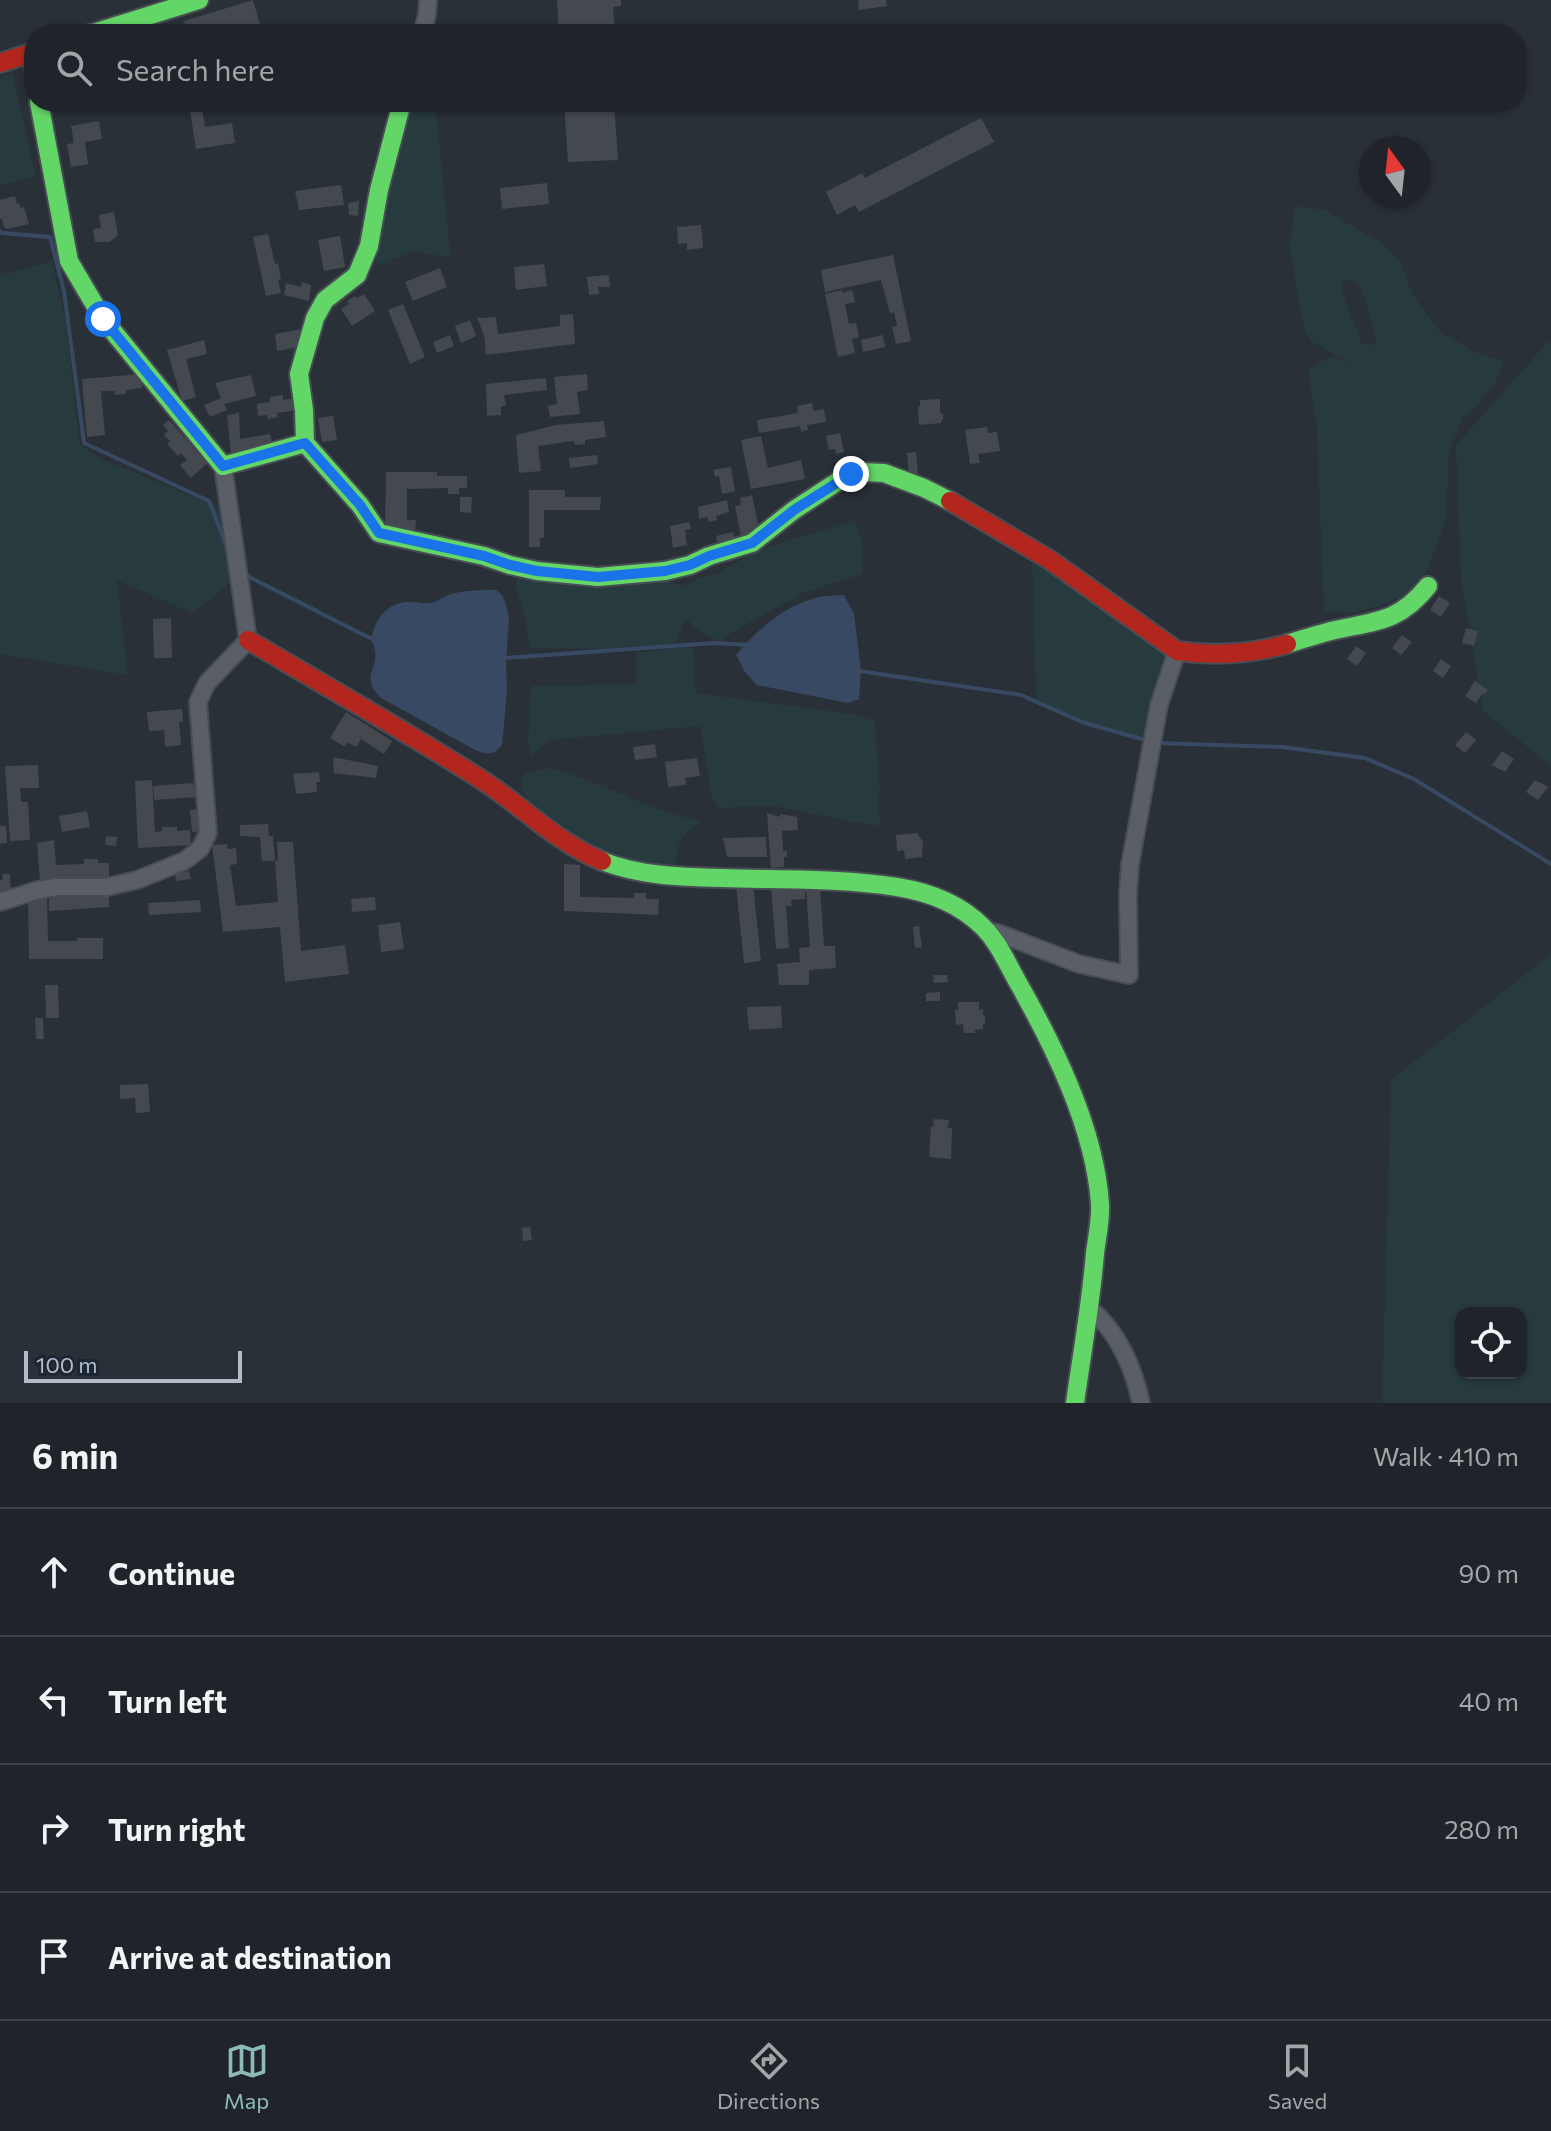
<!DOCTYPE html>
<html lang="en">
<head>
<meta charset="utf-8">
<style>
	:root { --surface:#20242a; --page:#282c32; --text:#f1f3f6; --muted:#a2a4a8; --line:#3d4147; --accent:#8bbbb9 }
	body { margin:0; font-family:Commissioner,sans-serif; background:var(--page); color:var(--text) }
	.controls { position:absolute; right:24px; bottom:24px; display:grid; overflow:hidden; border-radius:16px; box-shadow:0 2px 6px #0004 }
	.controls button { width:72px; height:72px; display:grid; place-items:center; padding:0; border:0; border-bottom:2px solid var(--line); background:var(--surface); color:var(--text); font:40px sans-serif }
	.compass { position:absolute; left:1359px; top:136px; width:72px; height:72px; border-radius:50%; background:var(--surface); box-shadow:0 2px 6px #0004; rotate:345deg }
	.scale { position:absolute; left:24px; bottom:20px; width:218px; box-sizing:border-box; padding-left:8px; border:4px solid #b4bcc9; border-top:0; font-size:22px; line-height:28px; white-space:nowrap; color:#b4bcc9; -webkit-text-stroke:6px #1d2633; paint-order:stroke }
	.stop { position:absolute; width:24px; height:24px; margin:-18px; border:6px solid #1a73e8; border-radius:50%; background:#fff }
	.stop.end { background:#1a73e8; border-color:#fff; box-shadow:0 2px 8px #0008 }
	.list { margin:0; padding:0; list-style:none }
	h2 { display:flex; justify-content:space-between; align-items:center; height:104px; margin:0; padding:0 32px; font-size:34px }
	h2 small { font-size:26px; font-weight:400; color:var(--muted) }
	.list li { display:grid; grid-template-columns:52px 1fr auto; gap:24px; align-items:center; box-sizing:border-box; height:128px; padding:0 32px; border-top:2px solid var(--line) }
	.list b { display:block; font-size:30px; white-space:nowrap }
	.list em { font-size:26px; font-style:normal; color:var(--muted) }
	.icon { flex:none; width:44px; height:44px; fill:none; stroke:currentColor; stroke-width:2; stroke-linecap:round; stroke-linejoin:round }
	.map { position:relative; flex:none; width:1551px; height:1403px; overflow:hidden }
	.search { position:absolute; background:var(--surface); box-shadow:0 2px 6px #0004; left:24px; right:24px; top:24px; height:88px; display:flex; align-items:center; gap:20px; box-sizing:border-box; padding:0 28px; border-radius:32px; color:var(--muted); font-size:30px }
	.sheet { height:616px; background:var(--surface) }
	nav { display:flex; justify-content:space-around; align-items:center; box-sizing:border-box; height:112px; border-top:2px solid var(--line); background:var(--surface); font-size:22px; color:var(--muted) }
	nav a { display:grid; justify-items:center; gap:4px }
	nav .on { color:var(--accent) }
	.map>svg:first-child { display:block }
</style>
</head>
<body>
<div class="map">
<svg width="1551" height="1403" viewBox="0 0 1551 1403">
	<rect width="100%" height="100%" fill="#2a3038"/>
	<g fill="#273a3e" fill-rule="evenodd">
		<polygon points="12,73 36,176 0,185 0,77"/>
		<polygon points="407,102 435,102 451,258 414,251 378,265 375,259"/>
		<path d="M1303 206 1326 211 1382 243 1400 262 1413 295 1441 333 1480 354 1504 361 1494 385 1469 414 1463 415 1449 454 1446 520 1422 583 1410 593 1390 602 1357 612 1324 613 1317 431 1308 369 1332 356 1351 364 1311 341 1304 328 1290 247 1294 209ZM1348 280 1358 283 1365 299 1377 345 1362 344 1343 295V282Z"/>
		<polygon points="52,261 65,318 80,444 99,458 219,507 233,568 227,586 192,613 117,580 128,675 0,654 0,276"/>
		<polygon points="1551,342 1551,766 1483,711 1461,580 1456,445 1547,343"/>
		<path d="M853 522C863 532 866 561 861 574L803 593 726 636 722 641C705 637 698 632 687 619L684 621 676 645 598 649 530 648 526 622 516 587V581L519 577 662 576 685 588C696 577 700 579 712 575 726 571 738 560 751 554 784 541 819 531 853 522Z"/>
		<polygon points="1032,553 1171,655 1148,743 1119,731 1079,721 1036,702"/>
		<polygon points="691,647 693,650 696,693 858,715 875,721 880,795 878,797 880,823 875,826 774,806 718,808 711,794 700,726 549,740 531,756 528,742 531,686 635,684 636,652"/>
		<path d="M547 768C601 780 648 811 701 821 677 839 679 841 675 870L603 855 528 801 521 785V777L527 773Z"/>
		<path d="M1551 954V1403H1382L1391 1080ZM1461 1313H1521V1373H1461Z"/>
	</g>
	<g fill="#384963">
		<path d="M496 590 502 595 506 604 509 619 506 660 507 690 502 745C494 755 488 755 477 751L381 698C356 673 386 668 371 640 375 619 386 603 408 602 415 601 421 604 428 603 437 603 443 596 451 594 465 590 482 590 496 590Z"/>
		<path d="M844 595 854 614 861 671 859 699 848 703 757 685 745 672 736 655C758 630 780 609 812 599 822 595 834 596 844 595Z"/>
	</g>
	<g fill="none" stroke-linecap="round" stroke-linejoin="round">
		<g stroke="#384963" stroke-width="4">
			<polyline points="0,231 2,233 50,237 64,291 84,443 209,501 228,550"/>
			<polyline points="244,573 251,578 374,640"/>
			<polyline points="503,658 715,643 750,645"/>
			<polyline points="859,671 1021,695 1082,722 1148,741"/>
			<polyline points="1156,743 1282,747 1365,758 1414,779 1551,864"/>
		</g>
	</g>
	<g fill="#444950">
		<polygon points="253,0 260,24 242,29 243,32 238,34 237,31 230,34 216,34 215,26 201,30 202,34 187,34 184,21"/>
		<polygon points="557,0 621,0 621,6 613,7 615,34 559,34"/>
		<polygon points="858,0 886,0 887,6 859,10"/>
		<polygon points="891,24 892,34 879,34 877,26"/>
		<polygon points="201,102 205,127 232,123 235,143 196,149 189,104"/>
		<polygon points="564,102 614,102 618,160 568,162"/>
		<polygon points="981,118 994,142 859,212 855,205 837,215 826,192 862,173 865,178"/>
		<polygon points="99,121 102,139 85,142 88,164 71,167 67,144 74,143 71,126"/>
		<polygon points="547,183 549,204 502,209 500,188"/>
		<polygon points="341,185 344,205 299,210 295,191"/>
		<polygon points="15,196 17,204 19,203 21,208 24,207 29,224 7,229 4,227 2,219 0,219 0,200"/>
		<polygon points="359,201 358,216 349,215 348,203"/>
		<polygon points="114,212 118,235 110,242 95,242 93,229 101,228 99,215"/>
		<polygon points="701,225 703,248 687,250 687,243 678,244 677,227"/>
		<polygon points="268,234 275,264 278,263 281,279 278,280 281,293 266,296 253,237"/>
		<polygon points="340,236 345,267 324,271 318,240"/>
		<polygon points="893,255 911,341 896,344 892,327 897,326 894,312 890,313 881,280 825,292 821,270"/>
		<polygon points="544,264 547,286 516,290 514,267"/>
		<polygon points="440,268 447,287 413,301 405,282"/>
		<polygon points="609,275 610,287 598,287 599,294 589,295 587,277"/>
		<polygon points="302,282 311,285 309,301 284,295 286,283 301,287"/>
		<polygon points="842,290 843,293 852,290 855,302 845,304 849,324 856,323 859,337 852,339 855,353 838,357 825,294"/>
		<polygon points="364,294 375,311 352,326 341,309 349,304 347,301 355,296 357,298"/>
		<polygon points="403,304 425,357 410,364 388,310"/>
		<polygon points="573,314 575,344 486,355 484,335 477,318 496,317 498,334 560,326 560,315"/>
		<polygon points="470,320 476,336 461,343 455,326"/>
		<polygon points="302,329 305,346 277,351 275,334"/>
		<polygon points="450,335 454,346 437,353 433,342"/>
		<polygon points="883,335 885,347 863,352 861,340"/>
		<polygon points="204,340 207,354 186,359 196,397 182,401 167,350"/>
		<polygon points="141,374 142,388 126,390 126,394 115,395 115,391 101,391 105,435 87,437 82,379"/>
		<polygon points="587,374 588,390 577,392 580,414 550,417 548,406 557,404 554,377"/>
		<polygon points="251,375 256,396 224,404 227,410 210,417 204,405 221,398 215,383"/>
		<polygon points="546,378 547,390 504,395 506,406 501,406 501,415 487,416 486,384"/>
		<polygon points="283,395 283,400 296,398 298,410 277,413 278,417 268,419 267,415 258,416 257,404 270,402 270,397"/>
		<polygon points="940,399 940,413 943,414 943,419 941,423 919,425 918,407 920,406 920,400"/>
		<polygon points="812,403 813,411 824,409 826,422 807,425 808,430 801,432 800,426 759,433 757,420 798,413 797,406"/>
		<polygon points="239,413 240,439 270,434 273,447 231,454 227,415"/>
		<polygon points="333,416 337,440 322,442 318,418"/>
		<polygon points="169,420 207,463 191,478 180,465 187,460 181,453 178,456 167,444 170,441 164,435 168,431 163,425"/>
		<polygon points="604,421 606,437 585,440 585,444 575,445 574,441 538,446 541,471 519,473 516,435 556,425"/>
		<polygon points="987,427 988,433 997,432 1000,451 978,454 980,463 970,464 965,430"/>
		<polygon points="840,433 844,452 836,454 835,449 829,450 826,436"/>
		<polygon points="761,436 768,468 801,460 805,479 751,489 741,440"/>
		<polygon points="916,452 918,473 909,474 907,453"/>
		<polygon points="597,455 598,464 570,468 569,458"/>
		<polygon points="731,467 735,491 722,494 719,476 715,477 713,470"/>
		<polygon points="386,472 437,472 437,476 467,476 467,488 459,488 459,494 448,494 448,488 407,489 407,520 416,520 415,531 385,530"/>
		<polygon points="529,490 565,490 565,497 601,497 600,510 544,510 544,538 540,538 540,547 529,547"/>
		<polygon points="752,495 759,529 741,537 735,506 741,505 740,498"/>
		<polygon points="460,497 472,497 471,513 460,512"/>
		<polygon points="727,500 729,512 716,516 717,520 709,522 707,517 699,519 698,507"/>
		<polygon points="689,522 691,529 685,530 687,545 673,548 670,526"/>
		<polygon points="733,532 736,544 718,547 716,536"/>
		<polygon points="1439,596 1450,603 1441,617 1430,610"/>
		<polygon points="171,618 172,658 154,658 153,619"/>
		<polygon points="1466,628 1478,631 1474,646 1462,643"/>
		<polygon points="1402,635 1412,642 1401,655 1392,648"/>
		<polygon points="1356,646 1366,653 1357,666 1347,659"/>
		<polygon points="1441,659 1451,666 1443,678 1433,671"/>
		<polygon points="1475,681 1488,690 1484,695 1482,694 1476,703 1465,696"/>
		<polygon points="182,709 183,721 179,722 181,745 165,747 164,730 149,731 147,712"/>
		<polygon points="346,712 392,741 384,754 361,739 356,747 347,742 345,747 330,738"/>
		<polygon points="1466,732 1476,740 1465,753 1455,745"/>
		<polygon points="655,744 657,757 635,760 633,747"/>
		<polygon points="1502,751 1514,759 1505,772 1492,765"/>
		<polygon points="333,757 378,766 376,778 334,773"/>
		<polygon points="697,758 700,776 685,778 686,785 668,787 665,762"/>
		<polygon points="38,765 39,788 20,788 21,802 28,802 30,840 10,841 5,766"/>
		<polygon points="319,772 320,782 316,782 317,792 296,794 293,774"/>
		<polygon points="152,780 155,832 162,831 162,827 177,827 177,831 190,830 191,845 138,848 135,781"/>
		<polygon points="1535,780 1548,787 1538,800 1526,792"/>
		<polygon points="193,783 197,797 154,800 153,786"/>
		<polygon points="201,809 202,831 192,832 190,810"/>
		<polygon points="87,811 90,827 62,832 59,816"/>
		<polygon points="767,813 780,817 780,814 797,817 798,830 782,831 783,851 787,851 787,857 784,857 784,867 771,868"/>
		<polygon points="268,824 269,836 273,836 275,861 278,860 277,842 293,842 301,951 345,945 349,974 285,982 280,927 223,932 212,845 227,844 228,849 236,848 237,864 230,865 236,906 278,902 275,861 262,861 260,837 240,836 240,825"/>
		<polygon points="0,826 6,826 7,843 0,844"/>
		<polygon points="917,833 923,842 922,857 905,859 904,850 897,851 896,835"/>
		<polygon points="106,836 117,837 116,846 105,845"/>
		<polygon points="766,837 767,857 727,857 723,838"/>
		<polygon points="54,840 56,865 84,864 84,859 98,859 98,863 109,863 109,881 40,882 37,843"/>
		<polygon points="564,864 580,865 580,897 634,898 634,893 646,893 646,899 659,899 658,915 564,911"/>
		<polygon points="189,871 191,879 176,881 175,873"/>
		<polygon points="2,874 10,874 11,894 0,894 0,880 3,880"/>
		<polygon points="753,884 761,961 744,963 736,885"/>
		<polygon points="771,886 805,888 805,899 791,900 792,906 786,906 789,948 776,949"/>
		<polygon points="806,888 820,888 824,946 835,946 836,968 809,970 809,985 779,985 777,964 800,962 799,948 810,947"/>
		<polygon points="49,894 109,895 109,907 49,911"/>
		<polygon points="375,897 376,910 352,912 351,899"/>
		<polygon points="47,898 48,941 77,941 77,938 103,938 103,959 29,959 28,899"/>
		<polygon points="200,900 201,912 149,915 148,903"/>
		<polygon points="400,922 404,949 381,952 378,925"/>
		<polygon points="919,926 922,947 915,948 913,927"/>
		<polygon points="933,975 947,975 948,982 934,983"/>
		<polygon points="45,985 58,985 59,1018 46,1018"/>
		<polygon points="940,992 940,1001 926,1001 926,993"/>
		<polygon points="958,1002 979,1002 979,1010 983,1009 983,1015 985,1015 985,1024 983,1024 983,1029 975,1030 975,1033 964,1033 963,1024 956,1025 955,1010 958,1010"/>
		<polygon points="781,1006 782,1028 749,1030 747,1007"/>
		<polygon points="35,1018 43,1018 44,1039 36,1039"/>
		<polygon points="148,1084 150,1112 136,1113 135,1098 120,1099 120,1085"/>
		<polygon points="934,1119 949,1120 948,1128 952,1128 951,1159 929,1157 931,1126 933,1127"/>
		<polygon points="530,1227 532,1240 523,1241 522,1228"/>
	</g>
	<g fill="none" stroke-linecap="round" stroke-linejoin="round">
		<defs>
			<g id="street">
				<polyline points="422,34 427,15 428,0"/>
				<polyline points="31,53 34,73"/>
				<polyline points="0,902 38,890 56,887 107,887 137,880 184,861 200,849 208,833 198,702 207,683 248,640 223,466"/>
				<polyline points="986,931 998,933 1079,964 1129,975 1128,893 1130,865 1159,705 1177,651"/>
				<path d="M1090 1309C1118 1331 1134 1369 1141 1403"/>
			</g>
			<g id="fast">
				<polyline points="90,34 199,0"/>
				<polyline points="39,102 69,261 103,319 223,466 305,443 304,410 299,374 315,318 325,300 357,275 369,246 379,190 402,102"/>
				<polyline points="305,443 360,505 379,533 484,556 510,565 537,571 598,577 665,571 690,565 709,556 752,543 794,510 843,478 862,472 884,473 924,488 950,501"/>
				<path d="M1287 644C1303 639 1319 634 1335 630 1377 621 1399 622 1428 586"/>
				<path d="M602 861C640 876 681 877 722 878 780 880 839 878 897 887 929 892 960 904 983 927 998 942 1006 961 1016 979 1053 1044 1095 1128 1100 1204 1101 1220 1097 1237 1095 1253 1091 1303 1082 1353 1075 1403"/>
			</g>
			<g id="jam">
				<polyline points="0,63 34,52"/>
				<path d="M950 501 1050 560 1177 651C1214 656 1251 654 1287 644"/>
				<path d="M248 640C327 687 408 732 485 782 524 808 558 843 602 861"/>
			</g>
		</defs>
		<use href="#street" stroke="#484c53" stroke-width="20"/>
		<use href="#fast" stroke="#484c53" stroke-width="22"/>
		<use href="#jam" stroke="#484c53" stroke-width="22"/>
		<use href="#street" stroke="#5a5e66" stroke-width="16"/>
		<use href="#fast" stroke="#63d668" stroke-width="18"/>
		<use href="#jam" stroke="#b3261e" stroke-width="18"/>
	</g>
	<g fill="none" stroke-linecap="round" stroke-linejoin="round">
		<polyline stroke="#1a73e8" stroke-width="10" points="103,319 223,466 305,443 360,505 379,533 484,556 510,565 537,571 598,577 665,571 690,565 709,556 752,543 794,510 851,474"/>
	</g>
</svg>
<div class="controls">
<button><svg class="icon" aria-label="locate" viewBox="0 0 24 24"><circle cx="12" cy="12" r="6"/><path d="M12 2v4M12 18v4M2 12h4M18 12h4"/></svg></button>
</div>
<svg class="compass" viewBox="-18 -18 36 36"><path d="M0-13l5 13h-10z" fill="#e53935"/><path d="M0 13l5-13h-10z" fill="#a2a4a8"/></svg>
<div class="scale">100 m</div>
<div class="stop" style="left:103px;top:319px"></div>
<div class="stop end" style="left:851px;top:474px"></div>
<div class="search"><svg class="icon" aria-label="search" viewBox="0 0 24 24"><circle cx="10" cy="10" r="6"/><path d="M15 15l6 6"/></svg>Search here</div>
</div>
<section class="sheet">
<h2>6 min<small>Walk · 410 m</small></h2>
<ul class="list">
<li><svg class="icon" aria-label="ahead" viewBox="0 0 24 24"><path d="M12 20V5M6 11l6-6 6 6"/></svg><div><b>Continue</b></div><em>90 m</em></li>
<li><svg class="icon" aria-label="left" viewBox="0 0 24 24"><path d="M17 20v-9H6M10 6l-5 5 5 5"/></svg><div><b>Turn left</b></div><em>40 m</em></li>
<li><svg class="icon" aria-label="right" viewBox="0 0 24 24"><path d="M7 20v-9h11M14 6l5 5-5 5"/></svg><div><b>Turn right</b></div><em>280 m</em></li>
<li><svg class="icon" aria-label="arrive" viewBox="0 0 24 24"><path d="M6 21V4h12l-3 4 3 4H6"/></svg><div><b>Arrive at destination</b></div></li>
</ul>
</section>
<nav>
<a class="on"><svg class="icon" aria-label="map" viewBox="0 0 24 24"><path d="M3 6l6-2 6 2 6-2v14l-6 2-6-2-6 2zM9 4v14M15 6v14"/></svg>Map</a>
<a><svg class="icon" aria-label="directions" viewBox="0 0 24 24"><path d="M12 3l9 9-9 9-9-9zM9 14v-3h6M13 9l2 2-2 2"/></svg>Directions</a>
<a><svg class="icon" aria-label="saved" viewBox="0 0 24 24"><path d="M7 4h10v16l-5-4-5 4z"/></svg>Saved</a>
</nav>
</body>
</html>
